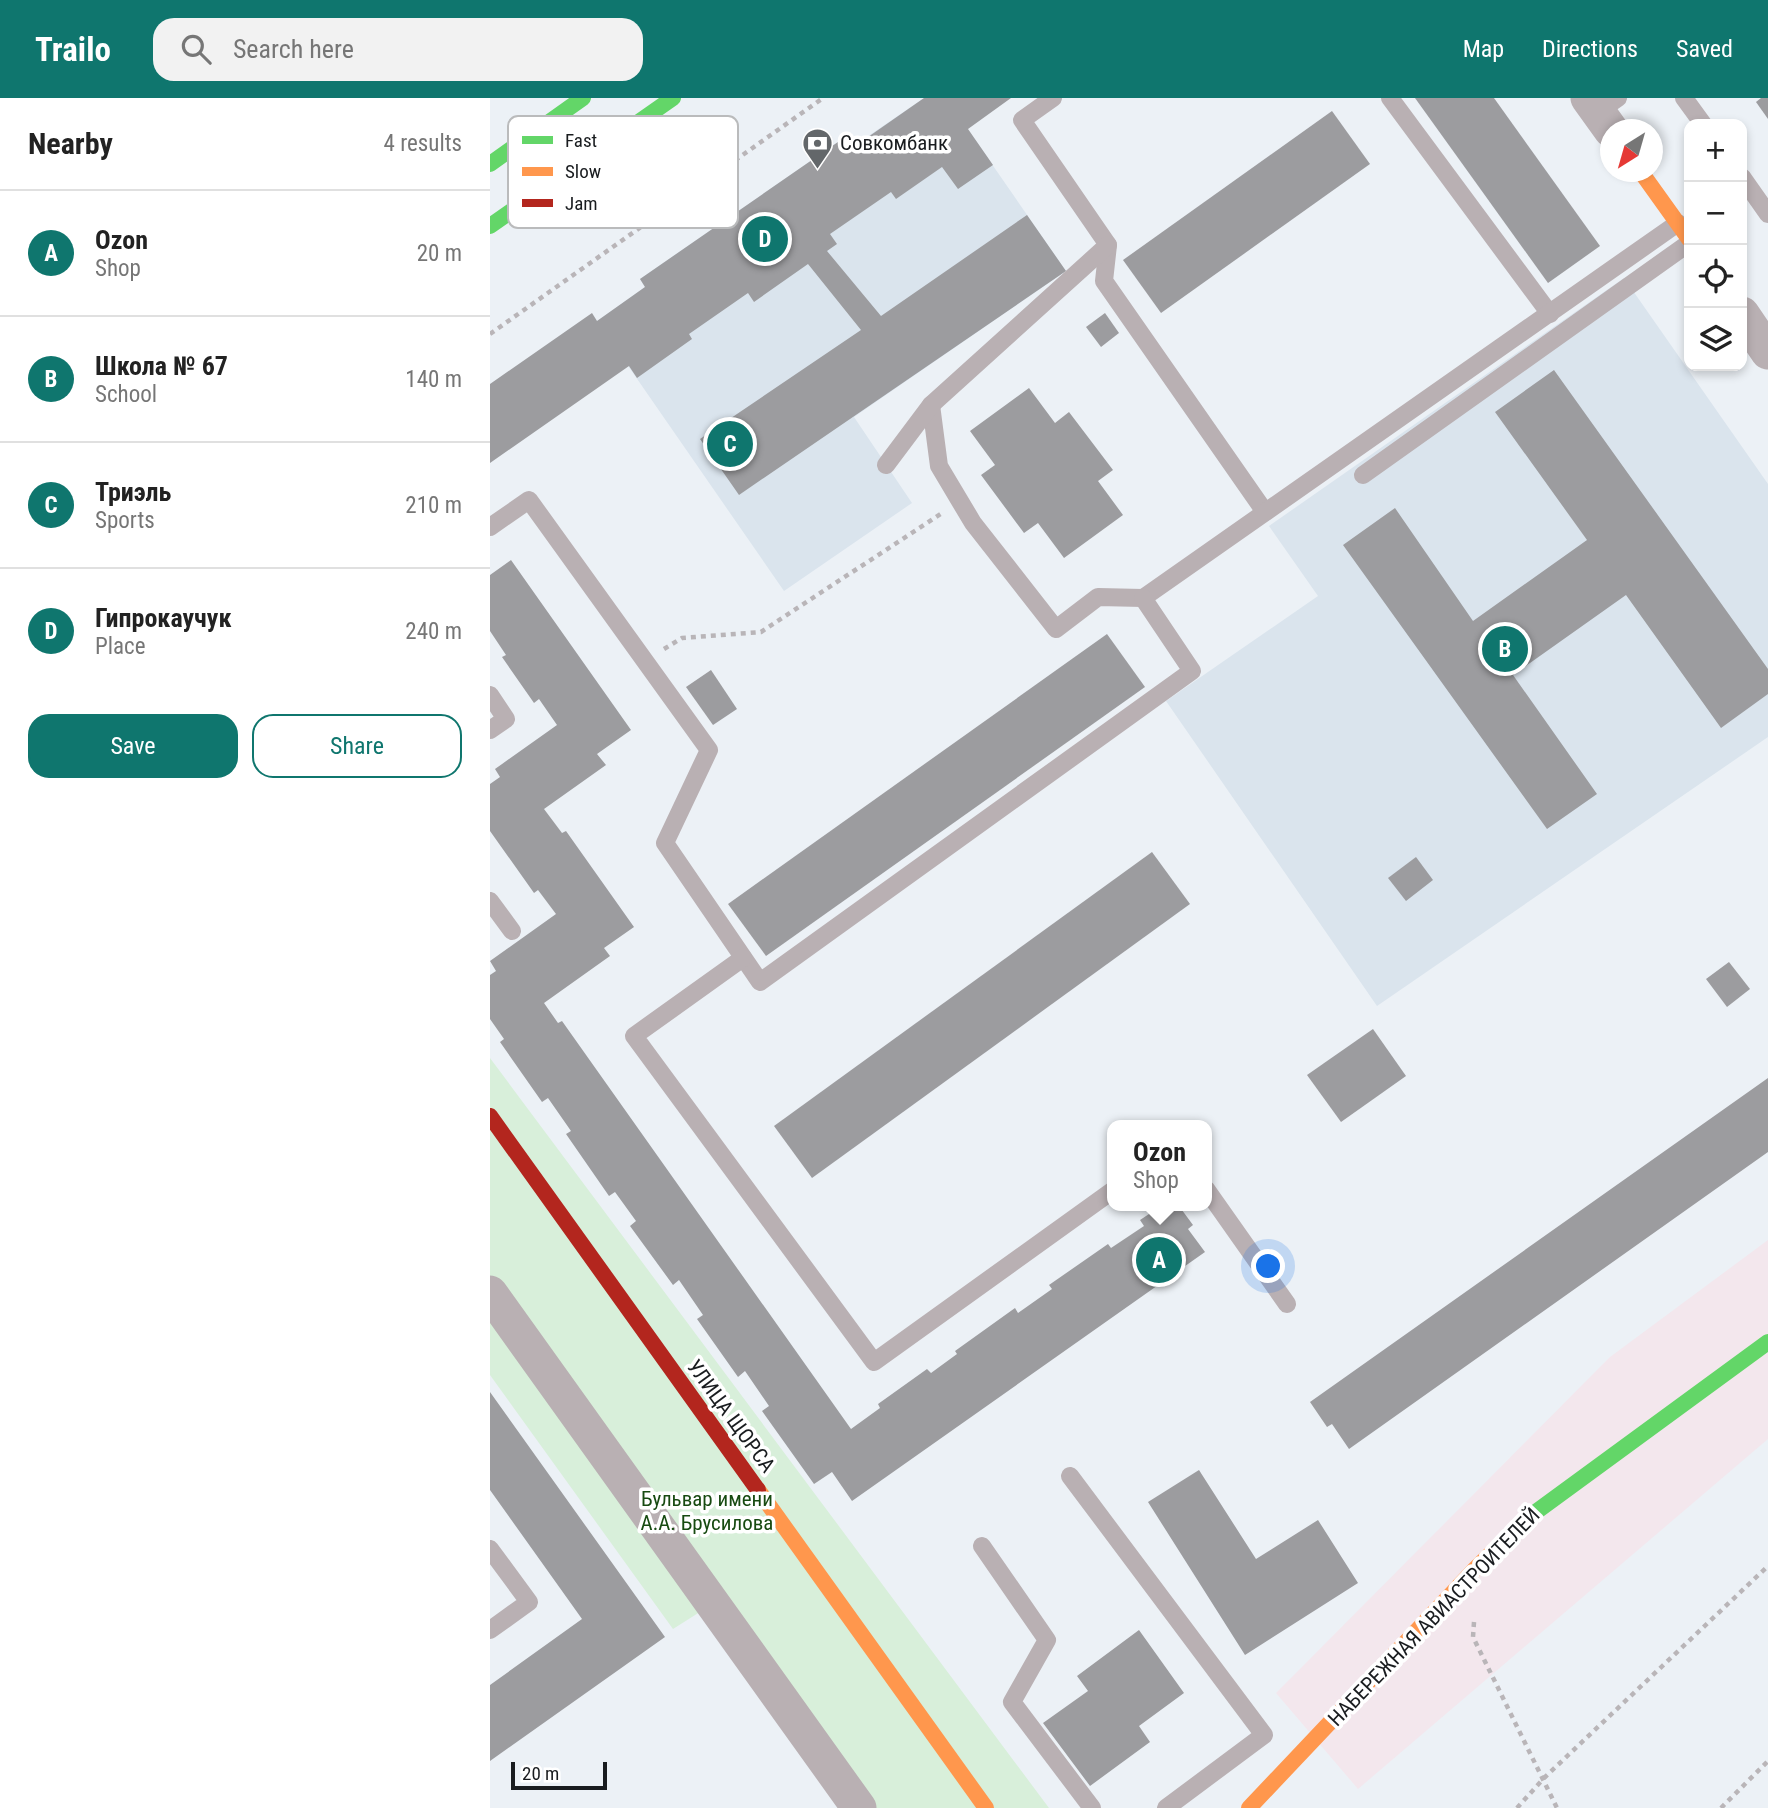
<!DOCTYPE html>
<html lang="en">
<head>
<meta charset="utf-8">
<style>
	:root { --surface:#fff; --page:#f2f2f2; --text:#222; --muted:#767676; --line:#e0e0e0; --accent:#0f766e }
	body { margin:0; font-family:"Roboto Condensed",sans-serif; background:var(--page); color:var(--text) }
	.controls { position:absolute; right:21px; top:21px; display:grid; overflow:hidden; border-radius:14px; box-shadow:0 4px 10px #0003 }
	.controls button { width:63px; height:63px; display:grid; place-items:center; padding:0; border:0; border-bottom:2px solid var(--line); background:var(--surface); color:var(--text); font:35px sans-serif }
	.compass { position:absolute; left:1110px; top:21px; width:63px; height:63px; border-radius:50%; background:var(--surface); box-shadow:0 4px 10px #0003; rotate:217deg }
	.scale { position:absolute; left:21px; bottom:18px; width:96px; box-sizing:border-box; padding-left:7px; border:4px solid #191c1f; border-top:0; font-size:19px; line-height:24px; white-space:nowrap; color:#191c1f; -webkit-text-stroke:5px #fff; paint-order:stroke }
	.you { position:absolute; left:779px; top:1169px; width:24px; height:24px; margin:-18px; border:5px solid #fff; border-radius:50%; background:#1a73e8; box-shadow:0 0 0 10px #1a73e833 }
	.badge { display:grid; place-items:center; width:46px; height:46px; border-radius:50%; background:var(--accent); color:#fff; font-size:23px; font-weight:700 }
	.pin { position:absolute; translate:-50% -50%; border:4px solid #fff; box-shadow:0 2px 7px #0006 }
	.popup { position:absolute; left:617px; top:1022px; width:105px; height:91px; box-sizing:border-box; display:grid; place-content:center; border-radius:14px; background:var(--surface); filter:drop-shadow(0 2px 5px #0005); font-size:23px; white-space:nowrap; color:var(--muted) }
	.popup b { font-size:26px; color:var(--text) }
	.popup::after { content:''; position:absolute; left:50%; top:100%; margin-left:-14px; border:14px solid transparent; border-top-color:var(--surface) }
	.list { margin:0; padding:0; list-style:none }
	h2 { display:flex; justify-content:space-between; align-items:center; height:91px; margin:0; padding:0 28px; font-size:30px }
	h2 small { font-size:23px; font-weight:400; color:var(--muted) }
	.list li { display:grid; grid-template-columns:46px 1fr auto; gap:21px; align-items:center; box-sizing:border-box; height:126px; padding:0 28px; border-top:2px solid var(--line) }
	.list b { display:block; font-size:26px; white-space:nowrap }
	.list p { margin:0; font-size:23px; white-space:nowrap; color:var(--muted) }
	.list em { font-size:23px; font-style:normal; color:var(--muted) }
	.actions { display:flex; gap:14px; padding:21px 28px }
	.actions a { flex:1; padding:16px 0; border:2px solid var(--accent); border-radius:21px; text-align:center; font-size:24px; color:var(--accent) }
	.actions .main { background:var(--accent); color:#fff }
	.icon { flex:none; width:38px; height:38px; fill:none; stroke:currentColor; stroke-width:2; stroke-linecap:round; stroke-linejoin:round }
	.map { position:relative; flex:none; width:1278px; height:1710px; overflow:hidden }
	header { display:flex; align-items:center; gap:42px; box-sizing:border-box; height:98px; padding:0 35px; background:var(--accent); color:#fff }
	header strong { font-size:33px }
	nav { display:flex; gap:38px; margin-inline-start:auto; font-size:24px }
	.search { width:490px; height:63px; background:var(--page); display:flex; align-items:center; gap:18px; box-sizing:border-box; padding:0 24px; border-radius:21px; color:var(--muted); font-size:26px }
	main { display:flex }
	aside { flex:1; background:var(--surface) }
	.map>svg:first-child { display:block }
</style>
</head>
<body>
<header>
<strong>Trailo</strong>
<div class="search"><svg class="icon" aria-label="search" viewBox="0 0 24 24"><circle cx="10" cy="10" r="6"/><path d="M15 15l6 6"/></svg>Search here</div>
<nav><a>Map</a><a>Directions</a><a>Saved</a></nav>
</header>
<main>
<aside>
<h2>Nearby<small>4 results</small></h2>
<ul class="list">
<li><span class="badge">A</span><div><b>Ozon</b><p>Shop</p></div><em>20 m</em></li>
<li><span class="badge">B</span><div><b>Школа № 67</b><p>School</p></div><em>140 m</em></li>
<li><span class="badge">C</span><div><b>Триэль</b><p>Sports</p></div><em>210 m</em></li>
<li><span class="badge">D</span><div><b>Гипрокаучук</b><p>Place</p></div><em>240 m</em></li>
</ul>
<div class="actions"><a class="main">Save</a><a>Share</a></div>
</aside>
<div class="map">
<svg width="1278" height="1710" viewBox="0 0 1278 1710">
	<rect width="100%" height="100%" fill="#ecf1f6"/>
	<g fill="#dae4ed">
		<polygon points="434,0 456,0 576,173 364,319 422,405 294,493 107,223 155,189 150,181 361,35 368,45"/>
		<polygon points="1134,180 1278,386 1278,639 887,908 676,603 828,498 779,428"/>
	</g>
	<polygon fill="#f3e7ed" points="1278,1142 1278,1341 868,1691 786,1595 1120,1259"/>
	<polygon fill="#d8efda" points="0,960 559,1710 356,1710 213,1512 183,1531 0,1277"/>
	<g fill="#9c9c9f">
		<polygon points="434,0 521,0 478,31 503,67 468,91 452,69 406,101 401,94 340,136 347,146 337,153 391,218 537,117 576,173 249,397 210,341 371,232 318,166 264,204 258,195 199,236 202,241 147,280 139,268 0,365 0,286 102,215 107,223 155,189 150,181 361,35 368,46"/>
		<polygon points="925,0 1004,0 1110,148 1058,185"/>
		<polygon points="1271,0 1278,0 1278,21 1266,4"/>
		<polygon points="842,13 880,66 671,215 633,162"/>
		<polygon points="615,215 629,235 611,249 596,229"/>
		<polygon points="1064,272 1278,571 1278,596 1231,630 1136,497 1023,577 1107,696 1057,731 853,447 905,410 983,523 1097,442 1005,314"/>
		<polygon points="539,290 565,325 579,314 623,372 608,383 633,417 574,460 548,425 534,435 491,377 505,367 480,333"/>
		<polygon points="21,462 141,632 107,656 116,667 54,711 72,735 76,733 144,829 114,850 120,858 54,905 68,925 72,923 361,1331 390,1310 388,1306 437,1271 441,1275 467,1256 465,1253 525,1210 528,1215 562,1191 559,1187 618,1146 621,1150 654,1128 650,1122 671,1108 689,1108 703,1127 698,1131 715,1154 362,1403 342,1374 324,1386 272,1313 279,1308 255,1273 248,1279 207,1221 213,1217 189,1182 183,1187 140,1128 146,1123 125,1094 119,1098 76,1036 81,1033 58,1000 52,1004 10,944 14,941 0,921 0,877 6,873 0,863 66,816 48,792 44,795 0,733 0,686 10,679 5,671 67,627 49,601 44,605 12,559 16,557 0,533 0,477"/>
		<polygon points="617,536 655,589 276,858 238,806"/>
		<polygon points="221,572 247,611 223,627 196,589"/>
		<polygon points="662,754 700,806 322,1080 284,1028"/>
		<polygon points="926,759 943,782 916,803 898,780"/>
		<polygon points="1239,864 1260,891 1237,909 1216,881"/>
		<polygon points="883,931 916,978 851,1024 817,977"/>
		<polygon points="1278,980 1278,1054 859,1351 842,1326 837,1329 820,1304"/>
		<polygon points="0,1294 175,1539 0,1663 0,1587 92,1521 0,1392"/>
		<polygon points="709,1372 766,1461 828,1422 868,1485 755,1557 658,1404"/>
		<polygon points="649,1532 694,1595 649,1628 660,1644 600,1688 553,1625 598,1593 587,1578"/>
	</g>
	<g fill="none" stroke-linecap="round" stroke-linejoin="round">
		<g stroke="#b9b5b8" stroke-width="4.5" stroke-dasharray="5 5" stroke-linecap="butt">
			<polyline points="0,236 333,0"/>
			<polyline points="174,551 192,540 271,534 452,415"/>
			<polyline points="984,1524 983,1539 1067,1710"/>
			<polyline points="1027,1710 1054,1680 1278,1468"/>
			<polyline points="1231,1710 1278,1663"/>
		</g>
		<g stroke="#b9b0b3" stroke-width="18">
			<polyline points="563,0 532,22 618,147 614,183 775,414"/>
			<polyline points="900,0 1060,216"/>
			<polyline points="1194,0 1213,26"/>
			<polyline points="1108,14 1128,0"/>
			<polyline points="1252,79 1278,116"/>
			<polyline points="441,307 449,368 483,425 566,531 608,499 653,500 1188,125"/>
			<polyline points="396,367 441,307 618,147"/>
			<polyline points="873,377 1199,145"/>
			<polyline points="0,429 39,402 219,652 175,745 270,884 702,573 653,500"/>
			<polyline points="0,597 16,621 0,632"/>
			<polyline points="0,803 22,833"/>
			<polyline points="253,860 144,938 384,1264 622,1093"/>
			<polyline points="716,1091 797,1206"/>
			<polyline points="580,1378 774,1637 676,1710"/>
			<polyline points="492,1448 557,1542 522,1604 602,1710"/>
			<polyline points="0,1451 39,1504 0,1532"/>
		</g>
		<g stroke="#b9b0b3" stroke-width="35">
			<polyline points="1098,0 1121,32"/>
			<polyline points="1252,216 1278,254"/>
			<polyline points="0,1195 369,1710"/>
		</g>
		<g stroke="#63d668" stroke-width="16">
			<polyline points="0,66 93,0"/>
			<polyline points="0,128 183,0"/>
			<polyline points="1039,1419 1278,1244"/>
		</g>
		<g stroke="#ff974d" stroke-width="16">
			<polyline points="1151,74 1199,141"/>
			<polyline points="268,1392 496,1710"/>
			<polyline points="759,1710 986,1470 1039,1419"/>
		</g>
		<polyline stroke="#b3261e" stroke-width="16" points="0,1018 268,1392"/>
	</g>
	<defs>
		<symbol id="bank-pin" viewBox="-11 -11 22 30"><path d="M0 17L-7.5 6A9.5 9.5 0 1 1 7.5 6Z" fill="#63676a" stroke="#fff"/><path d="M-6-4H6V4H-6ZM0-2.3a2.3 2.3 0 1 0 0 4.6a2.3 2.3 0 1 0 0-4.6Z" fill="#fff"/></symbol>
	</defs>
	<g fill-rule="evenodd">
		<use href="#bank-pin" x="310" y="28" width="35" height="47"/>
	</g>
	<g text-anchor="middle" stroke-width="7" stroke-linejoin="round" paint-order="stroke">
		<g font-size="21" fill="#191c1f" stroke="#fff" text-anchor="start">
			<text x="350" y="52">Совкомбанк</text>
		</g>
		<g font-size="21" fill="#191c1f" stroke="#fff">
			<text transform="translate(241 1318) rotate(54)" y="7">УЛИЦА ЩОРСА</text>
			<text transform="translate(944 1519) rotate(-46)" y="7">НАБЕРЕЖНАЯ АВИАСТРОИТЕЛЕЙ</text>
		</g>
		<g font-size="21" fill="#174a11" stroke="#fff">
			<text x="217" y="1408">Бульвар имени<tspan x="217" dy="24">А.А. Брусилова</tspan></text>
		</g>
	</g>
	<rect x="18" y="18" width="230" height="112" rx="10" fill="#fff" stroke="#babbbc" stroke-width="2"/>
	<rect x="32" y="38" width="31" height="8" fill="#63d668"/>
	<rect x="32" y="69" width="31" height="9" fill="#ff974d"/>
	<rect x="32" y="101" width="31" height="8" fill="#b3261e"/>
	<g font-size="19" fill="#191c1f">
		<text x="75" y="49">Fast</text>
		<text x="75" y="80">Slow</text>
		<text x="75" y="112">Jam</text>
	</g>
</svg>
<div class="controls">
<button>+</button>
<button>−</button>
<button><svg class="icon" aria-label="locate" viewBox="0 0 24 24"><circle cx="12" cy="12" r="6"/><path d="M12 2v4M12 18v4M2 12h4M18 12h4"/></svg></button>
<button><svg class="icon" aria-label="layers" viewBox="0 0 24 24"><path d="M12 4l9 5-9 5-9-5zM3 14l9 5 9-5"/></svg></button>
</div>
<svg class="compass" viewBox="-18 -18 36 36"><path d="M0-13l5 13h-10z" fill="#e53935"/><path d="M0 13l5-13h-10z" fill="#767676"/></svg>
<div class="scale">20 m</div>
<div class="you"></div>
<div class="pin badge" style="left:669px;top:1162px">A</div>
<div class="popup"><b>Ozon</b>Shop</div>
<div class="pin badge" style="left:1015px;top:551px">B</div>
<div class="pin badge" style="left:240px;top:346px">C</div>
<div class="pin badge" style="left:275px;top:141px">D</div>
</div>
</main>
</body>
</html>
